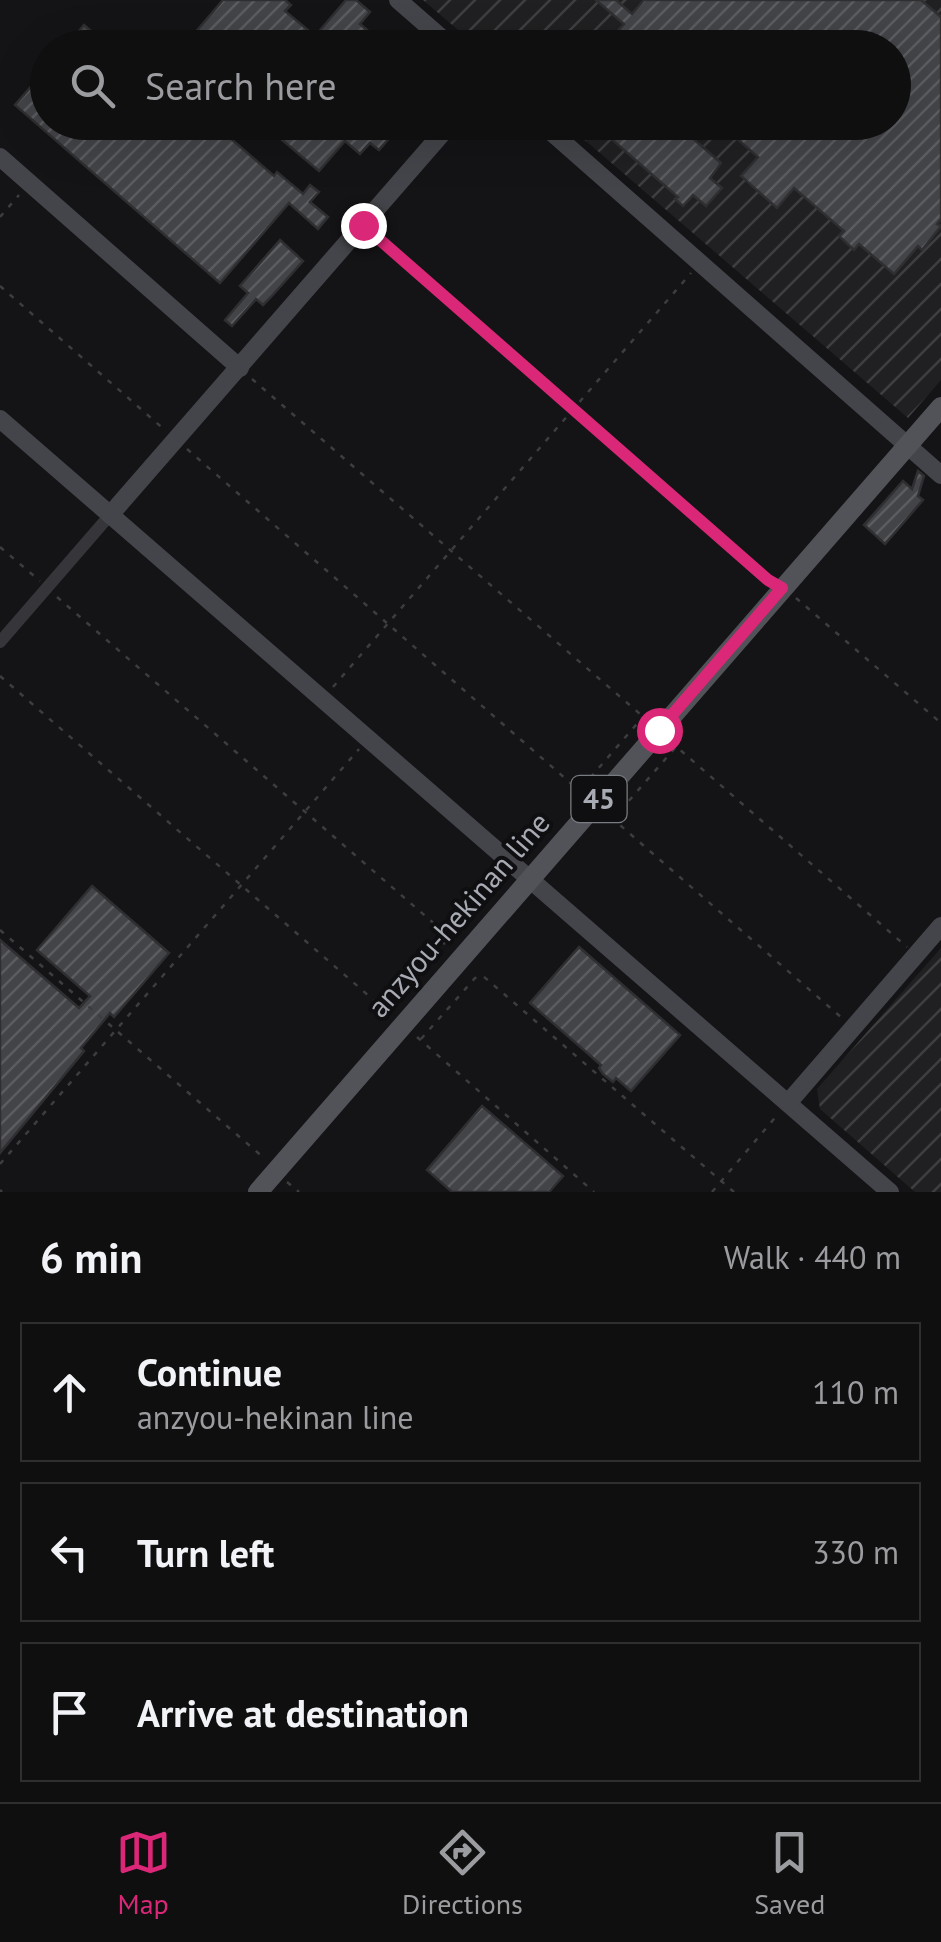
<!DOCTYPE html>
<html lang="en">
<head>
<meta charset="utf-8">
<style>
	:root { --surface:#0f0f10; --page:#1d1d1e; --text:#f1f3f6; --muted:#9b9c9f; --line:#2f2f30; --accent:#db2777 }
	body { margin:0; font-family:"PT Sans",sans-serif; background:var(--page); color:var(--text) }
	.stop { position:absolute; width:30px; height:30px; margin:-22px; border:8px solid #db2777; border-radius:50%; background:#fff }
	.stop.end { background:#db2777; border-color:#fff; box-shadow:0 2px 10px #0008 }
	.list { margin:0; padding:0; list-style:none }
	h2 { display:flex; justify-content:space-between; align-items:center; height:130px; margin:0; padding:0 40px; font-size:42px }
	h2 small { font-size:32px; font-weight:400; color:var(--muted) }
	.list li { display:grid; grid-template-columns:65px 1fr auto; gap:30px; align-items:center; box-sizing:border-box; height:140px; margin:0 20px 20px; padding:0 20px; border:2px solid var(--line); border-radius:0px }
	.list b { display:block; font-size:38px; white-space:nowrap }
	.list p { margin:0; font-size:32px; white-space:nowrap; color:var(--muted) }
	.list em { font-size:32px; font-style:normal; color:var(--muted) }
	.icon { flex:none; width:55px; height:55px; fill:none; stroke:currentColor; stroke-width:2; stroke-linecap:round; stroke-linejoin:round }
	.map { position:relative; flex:none; width:941px; height:1192px; overflow:hidden }
	.search { position:absolute; background:var(--surface); box-shadow:0 10px 40px #0002; left:30px; right:30px; top:30px; height:110px; display:flex; align-items:center; gap:25px; box-sizing:border-box; padding:0 35px; border-radius:55px; color:var(--muted); font-size:38px }
	.sheet { height:610px; background:var(--surface) }
	nav { display:flex; justify-content:space-around; align-items:center; box-sizing:border-box; height:140px; border-top:2px solid var(--line); background:var(--surface); font-size:28px; color:var(--muted) }
	nav a { display:grid; justify-items:center; gap:5px }
	nav .on { color:var(--accent) }
	.map>svg:first-child { display:block }
</style>
</head>
<body>
<div class="map">
<svg width="941" height="1192" viewBox="0 0 941 1192">
	<defs>
		<pattern id="industrial-furrows" width="10" height="10" patternUnits="userSpaceOnUse" patternTransform="scale(2.5)"><rect width="10" height="10" fill="#202022"/><path d="M-1 1l2-2M0 10L10 0M9 11l2-2" fill="none" stroke="#3e3e40"/></pattern>
		<pattern id="building-hatch" width="6" height="6" patternUnits="userSpaceOnUse" patternTransform="scale(2.5)"><rect width="6" height="6" fill="#434448"/><path d="M-1 1l2-2M0 6l6-6M5 7l2-2" fill="none" stroke="#5b5c60"/></pattern>
	</defs>
	<rect width="100%" height="100%" fill="#141416"/>
	<g fill="url(#industrial-furrows)">
		<polygon points="423,0 941,0 941,380 908,418 565,123 894,122 894,48 478,47"/>
		<polygon points="941,948 941,1192 915,1192 820,1109 817,1089"/>
	</g>
	<g fill="url(#building-hatch)" stroke="#2f2e31" stroke-width="2.5">
		<polygon points="223,0 285,0 291,5 285,11 315,36 346,0 356,0 370,12 360,24 388,48 182,48"/>
		<polygon points="596,0 616,0 632,14 644,0 921,0 941,17 941,219 937,224 941,226 922,250 918,246 894,274 859,244 854,250 839,236 844,231 794,188 777,208 741,176 758,157 718,122 894,122 894,48 631,48 615,34 624,24"/>
		<polygon points="84,25 110,48 65,48"/>
		<polygon points="48,67 48,122 194,122 207,134 215,125 274,176 277,172 303,194 310,185 319,192 310,202 328,217 318,229 289,203 220,283 15,105"/>
		<polygon points="283,122 403,122 379,150 370,143 360,154 345,141 319,171 281,139 283,136 276,130"/>
		<polygon points="592,122 674,122 721,163 710,178 722,188 706,206 693,195 683,206 675,199 678,197"/>
		<polygon points="280,240 303,261 271,297 263,305 256,299 232,326 225,320 248,293 240,286"/>
		<polygon points="918,471 924,476 918,496 923,500 885,544 864,525 903,481 912,489"/>
		<polygon points="92,886 169,953 114,1017 110,1013 81,1048 84,1051 0,1153 0,940 79,1008 90,996 37,950"/>
		<polygon points="579,947 680,1035 631,1091 616,1078 613,1082 603,1074 599,1068 601,1065 530,1003"/>
		<polygon points="482,1106 563,1176 549,1192 452,1192 427,1170"/>
	</g>
	<g fill="none" stroke-linecap="round" stroke-linejoin="round">
		<g stroke="#3c3d41" stroke-width="2.5" stroke-dasharray="5 8" stroke-linecap="butt">
			<polyline points="0,217 19,195"/>
			<polyline points="372,233 769,580"/>
			<polyline points="0,286 166,431"/>
			<polyline points="252,379 647,720"/>
			<polyline points="187,449 574,786 584,785 642,718"/>
			<polyline points="0,547 40,581"/>
			<polyline points="57,597 445,933 444,946 386,1009"/>
			<polyline points="796,598 941,723"/>
			<polyline points="0,676 392,1016"/>
			<polyline points="333,687 691,273"/>
			<polyline points="671,742 907,947"/>
			<polyline points="675,748 613,819 842,1018"/>
			<polyline points="0,930 264,1158"/>
			<polyline points="417,1037 594,1192"/>
			<polyline points="421,1039 475,978 483,976 734,1192"/>
			<polyline points="0,1164 359,749"/>
			<polyline points="287,1182 299,1192"/>
			<polyline points="0,1190 2,1192"/>
			<polyline points="712,1192 779,1113"/>
		</g>
		<polyline stroke="#36363a" stroke-width="12" points="0,642 110,515"/>
		<g stroke="#44454a" stroke-width="18">
			<polyline points="398,0 453,48"/>
			<polyline points="540,122 941,475"/>
			<polyline points="0,157 240,368"/>
			<polyline points="0,419 890,1192"/>
			<polyline points="110,515 452,122"/>
			<polyline points="788,1103 941,926"/>
		</g>
		<polyline stroke="#525359" stroke-width="20" points="258,1192 941,407"/>
	</g>
	<g fill="none" stroke-linecap="round" stroke-linejoin="round">
		<polyline stroke="#db2777" stroke-width="12" points="363,225 768,580 782,588 659,730"/>
	</g>
	<g text-anchor="middle" stroke-width="8" stroke-linejoin="round" paint-order="stroke">
		<rect fill="#0f0f11" stroke="#7a7c83" stroke-width="2.5" x="571.5" y="776" width="55" height="46" rx="8"/>
		<g font-size="28" font-weight="bold" fill="#a8abb4">
			<text x="599" y="809">45</text>
		</g>
		<g font-size="30" fill="#a8abb4" stroke="#0f0f11">
			<text transform="translate(459 915) rotate(-49)" y="10">anzyou-hekinan line</text>
		</g>
	</g>
</svg>
<div class="stop" style="left:659px;top:730px"></div>
<div class="stop end" style="left:363px;top:225px"></div>
<div class="search"><svg class="icon" aria-label="search" viewBox="0 0 24 24"><circle cx="10" cy="10" r="6"/><path d="M15 15l6 6"/></svg>Search here</div>
</div>
<section class="sheet">
<h2>6 min<small>Walk · 440 m</small></h2>
<ul class="list">
<li><svg class="icon" aria-label="ahead" viewBox="0 0 24 24"><path d="M12 20V5M6 11l6-6 6 6"/></svg><div><b>Continue</b><p>anzyou-hekinan line</p></div><em>110 m</em></li>
<li><svg class="icon" aria-label="left" viewBox="0 0 24 24"><path d="M17 20v-9H6M10 6l-5 5 5 5"/></svg><div><b>Turn left</b></div><em>330 m</em></li>
<li><svg class="icon" aria-label="arrive" viewBox="0 0 24 24"><path d="M6 21V4h12l-3 4 3 4H6"/></svg><div><b>Arrive at destination</b></div></li>
</ul>
</section>
<nav>
<a class="on"><svg class="icon" aria-label="map" viewBox="0 0 24 24"><path d="M3 6l6-2 6 2 6-2v14l-6 2-6-2-6 2zM9 4v14M15 6v14"/></svg>Map</a>
<a><svg class="icon" aria-label="directions" viewBox="0 0 24 24"><path d="M12 3l9 9-9 9-9-9zM9 14v-3h6M13 9l2 2-2 2"/></svg>Directions</a>
<a><svg class="icon" aria-label="saved" viewBox="0 0 24 24"><path d="M7 4h10v16l-5-4-5 4z"/></svg>Saved</a>
</nav>
</body>
</html>
